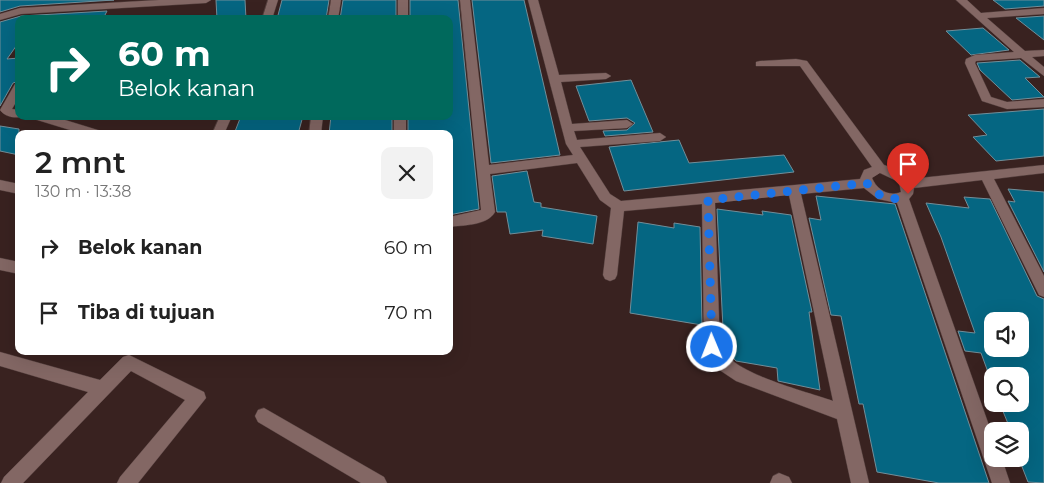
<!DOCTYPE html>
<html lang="id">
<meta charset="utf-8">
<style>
:root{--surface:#fff;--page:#f2f2f2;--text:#222;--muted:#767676}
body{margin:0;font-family:Montserrat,sans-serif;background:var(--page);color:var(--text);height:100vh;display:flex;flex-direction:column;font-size:19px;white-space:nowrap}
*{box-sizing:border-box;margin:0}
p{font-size:16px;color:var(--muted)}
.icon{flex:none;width:28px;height:28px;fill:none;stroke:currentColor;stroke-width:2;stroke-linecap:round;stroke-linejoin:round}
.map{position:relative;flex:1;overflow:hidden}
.sheet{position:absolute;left:15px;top:130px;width:438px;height:225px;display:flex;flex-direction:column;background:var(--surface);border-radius:10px;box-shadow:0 5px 20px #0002}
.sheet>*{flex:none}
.guide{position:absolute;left:15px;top:15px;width:438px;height:105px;border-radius:10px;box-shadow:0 5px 20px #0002;background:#00695c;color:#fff;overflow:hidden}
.tools{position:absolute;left:984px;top:312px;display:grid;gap:10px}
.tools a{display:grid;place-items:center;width:45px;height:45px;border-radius:10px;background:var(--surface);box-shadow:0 5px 20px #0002;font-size:25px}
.pin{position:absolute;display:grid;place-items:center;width:42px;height:42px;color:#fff;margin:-51px -21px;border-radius:50% 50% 50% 0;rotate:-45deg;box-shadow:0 0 5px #0007}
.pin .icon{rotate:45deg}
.me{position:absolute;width:55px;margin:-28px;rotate:359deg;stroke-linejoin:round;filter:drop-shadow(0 0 4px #0008)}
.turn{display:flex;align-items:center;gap:18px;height:105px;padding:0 20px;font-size:22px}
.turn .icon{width:65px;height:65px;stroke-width:2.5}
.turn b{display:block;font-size:35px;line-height:42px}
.round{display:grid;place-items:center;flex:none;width:52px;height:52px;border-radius:10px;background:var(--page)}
.head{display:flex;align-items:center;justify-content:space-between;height:85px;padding:0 20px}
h1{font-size:30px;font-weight:600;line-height:38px}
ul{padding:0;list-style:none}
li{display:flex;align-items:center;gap:15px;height:65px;padding:0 20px}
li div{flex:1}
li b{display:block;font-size:19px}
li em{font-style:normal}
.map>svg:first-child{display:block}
.building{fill:#056682;stroke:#728e99;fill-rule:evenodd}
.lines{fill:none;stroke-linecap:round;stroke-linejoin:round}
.minor-casing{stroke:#523e3c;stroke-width:1}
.minor{fill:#836764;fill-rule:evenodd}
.route{stroke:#1a73e8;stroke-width:9;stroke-dasharray:0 16.2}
</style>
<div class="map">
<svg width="1044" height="483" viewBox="0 0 1044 483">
<rect width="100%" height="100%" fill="#392220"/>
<path class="building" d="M0,0H114L20,6L0,12Z
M216,0H245L246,19H217Z
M282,0H329L326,19H277Z
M343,0H396V19H340Z
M410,0H458L479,209L449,215V134H408V116H449V19H410Z
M472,0H524L560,155L491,163Z
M993,0H1044V6L1005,9Z
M107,11L103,19H19V42L7,59L19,58V81L13,83L0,106V22L21,16Z
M1044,16V40L1016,18Z
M983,28L1009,50L971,55L946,31Z
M1020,60L1040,77L1025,78L1044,97L1012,100L980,70L977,63Z
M631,80L653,132L605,136L603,131L627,130L635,123L627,118L589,121L576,86Z
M1044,109V156L996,161L973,137L987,135L968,115Z
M241,116H303L298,134H234Z
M331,116H392V134H329Z
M0,126L19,129V155L0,151Z
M679,140L689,163L784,155L794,172L624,191L609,147Z
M527,171L534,202L541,203V207L597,216L593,244L542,236L543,230L510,234L506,212H497L492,176Z
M1008,189L1044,192V272L1008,201L1015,202Z
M816,196L895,204L989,483H939L877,472L863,404H859L841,316L831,315L809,218L821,220Z
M964,197L990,199L1037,296L1044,299V483L1028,482L1019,459L1020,431H1011L1000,404H1020V376H992V383L981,353L965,351L958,331L975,333L941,237L926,203L969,208ZM992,321H1020V349H992Z
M717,209L763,215L762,211L791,215L812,312H809L820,390L778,381L777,368L736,361L724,348Z
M638,222L674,228V223L700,227L702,325L630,313Z"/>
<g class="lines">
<g class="minor-casing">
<path id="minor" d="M159,0H211L206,3L21,14L0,20V14L20,8Z
M268,0H278L272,19H262Z
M331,0H341L338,19H328Z
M398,0H408V19H398Z
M460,0H470L489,165L573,155L566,144L528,0H538L559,75L606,73L611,76L606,79L561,82L572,124L627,120L633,124L627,128L574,131L577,140L660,133L666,137L660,141L580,147L610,194L621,201L860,179L864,170L872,167L800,66H756V62L760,61L796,59L807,61L884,165L899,170L910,179L1044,165V173L994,179L1044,276V297L1039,295L982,180L914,188L913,194L909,199L992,434V459H1002L1010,483H992L897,203L878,199L864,188L801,194L869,483H851L837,419L736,381L712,365L704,347L702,204L624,211L617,275L615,279L610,281L605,279L603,275L611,208L600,200L577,163L490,174L495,212C487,226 463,225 449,227V217L481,210ZM880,173L899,182L901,192C889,197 877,190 872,178ZM789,195L833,401C805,391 733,374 720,347L715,203Z
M956,0H967L981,13L1044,8V14L987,18L1025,51L1044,50V56L1032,57L1044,67V76L1021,58L976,61L975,63L991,97L1007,102L1044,99V107L1007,109L982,101L965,63L966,59L975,55L1014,52Z
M19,83V97L12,109L19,110V116H23C16,119 5,117 0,110L15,84Z
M32,116H52L101,131L103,134H83L34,119Z
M220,116H232L224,134H212Z
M311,116H323L321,134H309Z
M394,116H406V134H394Z
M0,180L19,184V194L0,190Z
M0,258L19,262V274L0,270Z
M0,352L100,380L123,357L129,355L204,392L206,398L138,483H117L120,477L185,400L131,371L23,483H1L4,477L88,392L0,366Z
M264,408L384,477L387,483H361L258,422L255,416L258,410Z
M779,473L789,477L792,483H770L773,476Z"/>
</g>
<use href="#minor" class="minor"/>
</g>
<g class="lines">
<path class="route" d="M712,347L708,200L867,183C875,196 894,204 908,194"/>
</g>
</svg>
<div class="tools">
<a><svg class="icon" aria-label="sound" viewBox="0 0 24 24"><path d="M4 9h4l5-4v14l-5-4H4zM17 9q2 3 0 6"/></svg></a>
<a><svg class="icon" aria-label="search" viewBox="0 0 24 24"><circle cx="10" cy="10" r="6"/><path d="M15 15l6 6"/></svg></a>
<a><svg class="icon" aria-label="layers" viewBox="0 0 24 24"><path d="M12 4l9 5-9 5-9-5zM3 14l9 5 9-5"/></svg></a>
</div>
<div class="pin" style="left:908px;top:194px;background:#d93025"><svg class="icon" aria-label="arrive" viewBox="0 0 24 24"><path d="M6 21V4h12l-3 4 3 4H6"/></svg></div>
<svg class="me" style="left:712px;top:347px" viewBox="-20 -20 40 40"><circle r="17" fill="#1a73e8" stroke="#fff" stroke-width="3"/><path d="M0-11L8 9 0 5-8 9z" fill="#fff"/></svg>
<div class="guide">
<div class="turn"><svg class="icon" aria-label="right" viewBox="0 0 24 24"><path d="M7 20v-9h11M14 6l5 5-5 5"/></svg><div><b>60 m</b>Belok kanan</div></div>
</div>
<section class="sheet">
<div class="head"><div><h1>2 mnt</h1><p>130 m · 13:38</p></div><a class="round"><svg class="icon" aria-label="close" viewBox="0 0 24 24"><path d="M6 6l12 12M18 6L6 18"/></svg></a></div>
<ul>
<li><svg class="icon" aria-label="right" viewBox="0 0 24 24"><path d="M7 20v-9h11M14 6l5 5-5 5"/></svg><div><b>Belok kanan</b></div><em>60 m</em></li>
<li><svg class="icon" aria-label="arrive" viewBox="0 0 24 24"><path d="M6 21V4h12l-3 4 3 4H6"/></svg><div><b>Tiba di tujuan</b></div><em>70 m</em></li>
</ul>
</section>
</div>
